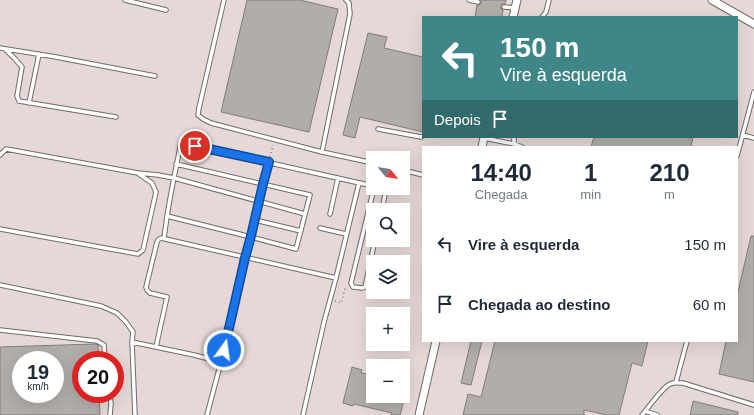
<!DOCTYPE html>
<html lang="pt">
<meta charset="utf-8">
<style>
:root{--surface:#fff;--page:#f6f6f7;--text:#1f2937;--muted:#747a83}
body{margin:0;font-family:Helvetica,sans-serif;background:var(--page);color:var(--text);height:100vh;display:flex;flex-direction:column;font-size:15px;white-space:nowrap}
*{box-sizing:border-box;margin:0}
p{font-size:13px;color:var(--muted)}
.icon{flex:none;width:22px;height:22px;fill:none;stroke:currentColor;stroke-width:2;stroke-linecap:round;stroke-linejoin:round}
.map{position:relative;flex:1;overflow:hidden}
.details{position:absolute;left:422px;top:146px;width:316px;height:196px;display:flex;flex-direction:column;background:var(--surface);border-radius:0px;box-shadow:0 4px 16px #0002}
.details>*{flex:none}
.hud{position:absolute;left:422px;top:16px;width:316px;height:122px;border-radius:0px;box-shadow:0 4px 16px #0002;background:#3e8687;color:#fff;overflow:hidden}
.needle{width:26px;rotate:120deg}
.fabs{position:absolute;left:366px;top:151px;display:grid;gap:8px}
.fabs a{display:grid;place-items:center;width:44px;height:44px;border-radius:0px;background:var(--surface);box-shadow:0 4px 16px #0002;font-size:20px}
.speed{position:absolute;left:12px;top:351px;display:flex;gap:8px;font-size:20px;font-weight:700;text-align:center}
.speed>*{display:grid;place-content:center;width:52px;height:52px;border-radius:50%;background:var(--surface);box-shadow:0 4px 16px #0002;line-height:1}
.speed small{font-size:10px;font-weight:400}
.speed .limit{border:6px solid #d22;background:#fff;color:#111}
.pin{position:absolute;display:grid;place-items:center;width:34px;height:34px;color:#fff;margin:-17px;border:2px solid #fff;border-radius:50%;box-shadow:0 1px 4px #0007}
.me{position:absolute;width:44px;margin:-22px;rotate:14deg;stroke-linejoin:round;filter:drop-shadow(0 0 3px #0008)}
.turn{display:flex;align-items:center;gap:14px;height:84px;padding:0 12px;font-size:18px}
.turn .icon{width:52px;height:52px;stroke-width:2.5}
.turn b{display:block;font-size:28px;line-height:34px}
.then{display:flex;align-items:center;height:38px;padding:0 12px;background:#0003;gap:8px;font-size:15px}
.eta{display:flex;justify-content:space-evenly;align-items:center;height:68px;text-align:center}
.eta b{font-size:24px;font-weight:700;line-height:28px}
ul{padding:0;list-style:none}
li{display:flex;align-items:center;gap:12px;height:60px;padding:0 12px}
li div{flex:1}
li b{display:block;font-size:15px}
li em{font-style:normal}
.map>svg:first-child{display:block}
.built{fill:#e6d8d6;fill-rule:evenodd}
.building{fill:#b0adaa;stroke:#817d7b;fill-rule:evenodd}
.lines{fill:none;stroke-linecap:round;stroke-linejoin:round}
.lane-casing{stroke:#6f6b6a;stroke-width:5.5}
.street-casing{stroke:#6f6b6a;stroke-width:9}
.path{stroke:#807d7c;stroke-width:1.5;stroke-dasharray:1 3;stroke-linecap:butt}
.lane{stroke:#fff;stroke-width:3.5}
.street{stroke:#fff;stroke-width:7}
.route-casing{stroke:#114b97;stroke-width:10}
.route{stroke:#1a73e8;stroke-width:7}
</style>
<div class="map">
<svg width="754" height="415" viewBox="0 0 754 415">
<rect width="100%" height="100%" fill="#ede8e7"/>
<path class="built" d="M0,0H754V415H0ZM423,17H737V137H423ZM423,147H737V341H423ZM373,158H403V188H373ZM373,210H403V240H373ZM373,262H403V292H373ZM373,314H403V344H373ZM21,360H55V394H21ZM81,360H115V394H81ZM373,366H403V396H373Z"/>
<path class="building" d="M247,0H300L338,9L309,132L221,112Z
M481,0H506L505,4H502L501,6V9L503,10L502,17H475L477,5H479L481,3Z
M368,33L387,37L384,48L423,57V132L360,117L355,138L343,135Z
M594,137H693L691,147H591Z
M751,236H754V382L719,374L726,341H737V296Z
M471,341H482L471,385L461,383Z
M495,341H648L642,366L632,363L619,415H607L584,410V415H463L468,394L481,397Z
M95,344L98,345L99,360H81V394H99L100,415H0V347ZM21,360H55V394H21Z
M352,367L362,370L361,373L373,375V396H405L400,415H391L392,413L354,404L353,406L343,403Z
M693,401L738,412V415H690Z"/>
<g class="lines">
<g class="lane-casing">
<path id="lane" d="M125,0L166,10
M224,0L199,108L198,115L203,119L211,123L322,152L373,163
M469,0L478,2
M504,7L515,8
M542,17L546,12L549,0
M0,48L56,57L155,76
M5,49L15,59L22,67L17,96L19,101L116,117
M29,103L39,54
M378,129L421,137L423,136
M743,135L754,138
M514,137V144L522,147
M484,138L514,144
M322,152L350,14L349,3L346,0
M0,155L6,149L138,173L158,175L174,178L305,214
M737,156L754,92
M176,164L310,195L296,249L251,237L167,216C171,192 176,167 181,143L373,186
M403,170L423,175
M374,188L351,283L353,287L362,288L365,287L375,240
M383,188L392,190
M382,210L386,189
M330,214L338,178
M255,220L301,231
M320,228L346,234
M0,229L138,254L143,250L156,192L152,183L139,174
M164,238L167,216
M336,278L359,183
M0,285L101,306L117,313L126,322L133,332L132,342L194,355L221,362
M0,330L97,341L104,345L105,360
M132,342L135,415
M156,347L167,297L150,293L147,290L146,287L157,242L158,240L161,238L336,278L324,322L303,415
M676,382L687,341
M110,394L111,404L110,415
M645,411L657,415
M207,415L221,362L245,258L251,237L263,184L269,162
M642,415C649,407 662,388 670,384C674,382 679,383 683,383L754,405"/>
</g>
<g class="street-casing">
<path id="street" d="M712,0L754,24
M513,17L517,0
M482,147L484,137
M419,415L436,341"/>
</g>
<path class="path" d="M270,157L273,145
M335,301L341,303L345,289L347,290"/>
<use href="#lane" class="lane"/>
<use href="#street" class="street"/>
</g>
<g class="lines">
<g class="route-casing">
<path id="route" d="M195,146L269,162L263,184L251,236L245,258L224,350"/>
</g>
<use href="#route" class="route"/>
</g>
</svg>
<div class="fabs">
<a><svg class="needle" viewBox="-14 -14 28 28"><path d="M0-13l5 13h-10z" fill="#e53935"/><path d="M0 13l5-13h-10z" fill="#747a83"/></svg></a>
<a><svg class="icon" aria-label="search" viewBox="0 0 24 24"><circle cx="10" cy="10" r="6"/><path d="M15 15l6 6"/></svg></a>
<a><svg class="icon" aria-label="layers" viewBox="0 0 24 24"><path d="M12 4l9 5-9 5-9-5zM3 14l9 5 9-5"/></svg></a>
<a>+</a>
<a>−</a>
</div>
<div class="speed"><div>19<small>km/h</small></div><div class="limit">20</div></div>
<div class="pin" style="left:195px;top:146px;background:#d93025"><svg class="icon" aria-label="arrive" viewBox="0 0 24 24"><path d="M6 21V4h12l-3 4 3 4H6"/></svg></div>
<svg class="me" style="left:224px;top:350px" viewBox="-20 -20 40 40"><circle r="17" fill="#1a73e8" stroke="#fff" stroke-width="3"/><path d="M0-11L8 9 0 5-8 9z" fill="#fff"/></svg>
<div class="hud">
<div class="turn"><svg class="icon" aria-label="left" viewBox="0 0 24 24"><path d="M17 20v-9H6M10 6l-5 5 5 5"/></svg><div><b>150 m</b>Vire à esquerda</div></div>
<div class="then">Depois<svg class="icon" aria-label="arrive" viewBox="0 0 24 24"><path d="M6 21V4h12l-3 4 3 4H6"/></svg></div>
</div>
<section class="details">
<div class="eta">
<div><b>14:40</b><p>Chegada</p></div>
<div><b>1</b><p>min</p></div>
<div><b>210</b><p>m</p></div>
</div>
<ul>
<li><svg class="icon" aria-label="left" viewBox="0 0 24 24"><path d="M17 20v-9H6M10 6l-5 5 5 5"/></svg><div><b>Vire à esquerda</b></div><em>150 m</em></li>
<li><svg class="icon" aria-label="arrive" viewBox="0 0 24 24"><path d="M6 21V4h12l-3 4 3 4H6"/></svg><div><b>Chegada ao destino</b></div><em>60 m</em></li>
</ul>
</section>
</div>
